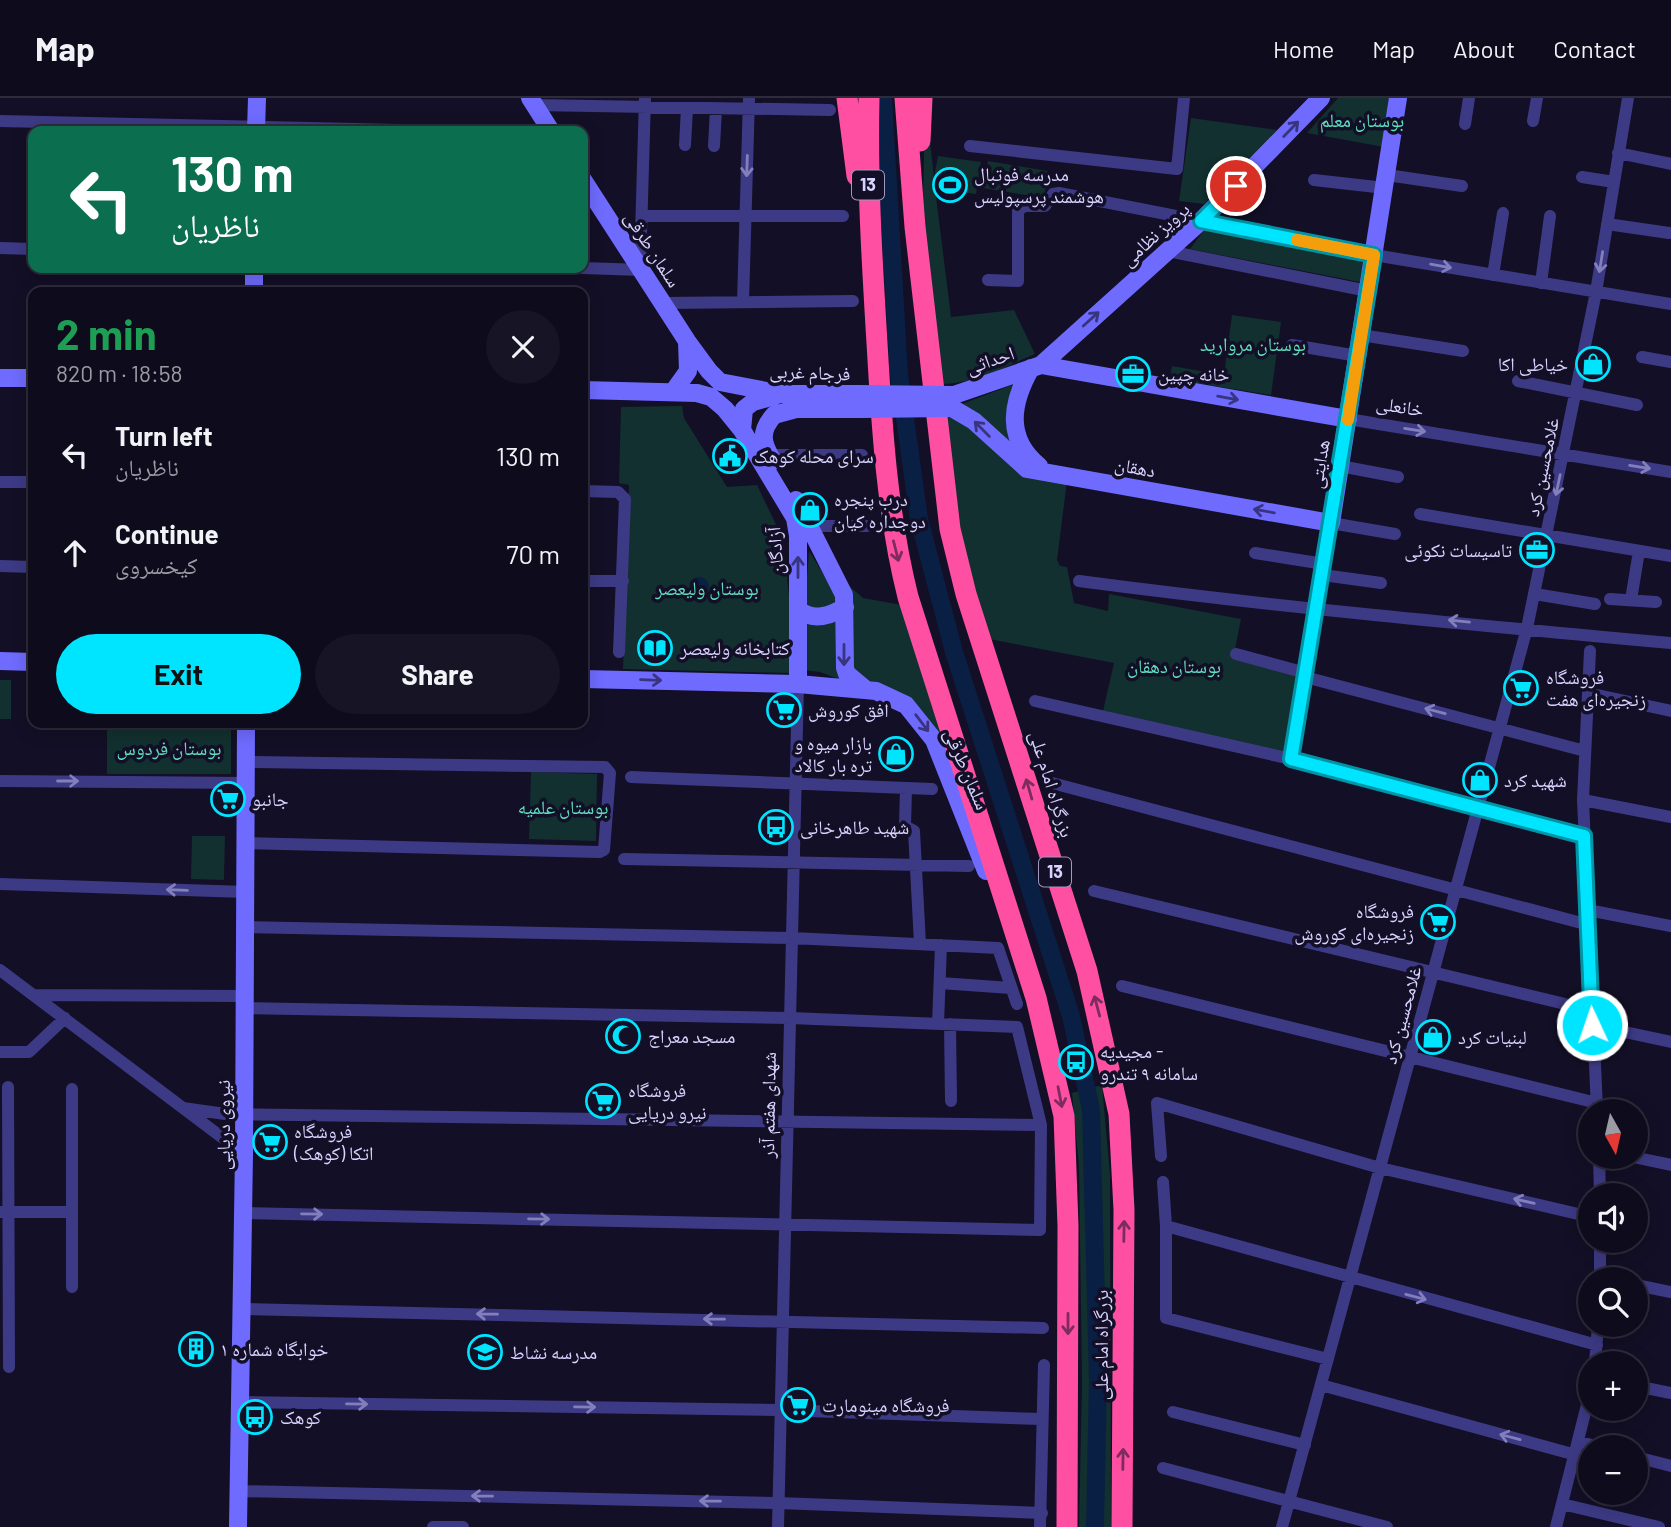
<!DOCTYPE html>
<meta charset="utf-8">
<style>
:root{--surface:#0e0b1c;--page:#171425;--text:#f1f3f6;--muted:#9b9ba3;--line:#2e2b3b;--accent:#00e5ff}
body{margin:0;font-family:Barlow,"Noto Naskh Arabic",sans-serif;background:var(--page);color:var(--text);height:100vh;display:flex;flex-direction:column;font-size:26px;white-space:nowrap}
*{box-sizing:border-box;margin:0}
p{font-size:23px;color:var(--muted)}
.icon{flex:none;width:38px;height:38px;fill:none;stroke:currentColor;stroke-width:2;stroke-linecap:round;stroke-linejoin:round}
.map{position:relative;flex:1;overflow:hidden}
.details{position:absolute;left:28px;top:189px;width:560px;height:441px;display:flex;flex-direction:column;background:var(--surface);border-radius:14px;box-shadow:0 4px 18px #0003,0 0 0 2px var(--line)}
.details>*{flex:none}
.top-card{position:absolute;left:28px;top:28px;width:560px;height:147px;border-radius:14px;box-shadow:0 4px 18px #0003,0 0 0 2px var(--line);background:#0b6e4f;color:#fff;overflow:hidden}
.needle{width:46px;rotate:172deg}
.fabs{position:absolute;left:1578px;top:1001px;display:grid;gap:14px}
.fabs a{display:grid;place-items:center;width:70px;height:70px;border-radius:50%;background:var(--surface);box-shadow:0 4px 18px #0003,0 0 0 2px var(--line);font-size:35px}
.pin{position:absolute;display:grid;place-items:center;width:60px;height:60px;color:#fff;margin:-30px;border:4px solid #fff;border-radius:50%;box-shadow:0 2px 7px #0007}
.me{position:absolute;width:77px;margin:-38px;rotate:357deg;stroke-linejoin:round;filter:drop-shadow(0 0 5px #0008)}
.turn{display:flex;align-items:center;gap:24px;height:147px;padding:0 28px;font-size:32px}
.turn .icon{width:91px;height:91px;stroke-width:2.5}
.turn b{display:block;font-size:49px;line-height:60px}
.round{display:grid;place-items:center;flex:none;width:74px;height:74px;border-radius:37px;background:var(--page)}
.summary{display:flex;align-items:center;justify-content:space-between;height:119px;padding:0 28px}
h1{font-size:42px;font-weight:700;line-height:52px;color:#1e9e55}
.action{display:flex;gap:14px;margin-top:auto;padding:14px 28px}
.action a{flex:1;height:80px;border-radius:42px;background:var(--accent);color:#111;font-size:28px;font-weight:700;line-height:80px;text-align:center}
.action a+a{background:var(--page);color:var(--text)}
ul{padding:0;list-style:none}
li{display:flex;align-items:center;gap:21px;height:98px;padding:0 28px}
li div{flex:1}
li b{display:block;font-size:26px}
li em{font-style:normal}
header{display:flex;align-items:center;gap:42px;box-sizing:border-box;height:98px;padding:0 35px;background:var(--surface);border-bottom:2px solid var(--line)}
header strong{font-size:33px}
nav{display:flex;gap:38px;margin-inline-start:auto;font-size:24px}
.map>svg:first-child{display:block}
.green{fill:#12302f}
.water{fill:#0a1f44}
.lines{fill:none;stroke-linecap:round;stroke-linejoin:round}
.river{stroke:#0a1f44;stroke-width:18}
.street{stroke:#3d3a85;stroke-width:12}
.secondary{stroke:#6f6bff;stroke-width:18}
.highway{stroke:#ff4fa3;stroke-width:21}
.secondary-bridge{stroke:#6f6bff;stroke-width:18}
.oneway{stroke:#38347d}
.oneway2{stroke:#837fbc}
.oneway3{stroke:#7d2c5e}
.route-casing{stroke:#0095a6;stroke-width:18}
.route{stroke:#00e5ff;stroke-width:12}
.slow{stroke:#f59e0b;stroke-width:12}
.labels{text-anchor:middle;stroke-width:7;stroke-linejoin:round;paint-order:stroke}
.shield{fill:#130f26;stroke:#9e99be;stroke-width:2}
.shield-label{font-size:18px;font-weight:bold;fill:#d9d4ff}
.park-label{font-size:19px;fill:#5fe0c0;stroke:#130f26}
.poi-label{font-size:19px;fill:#d9d4ff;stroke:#130f26;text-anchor:start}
.street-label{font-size:19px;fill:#d9d4ff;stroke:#130f26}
</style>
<header>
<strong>Map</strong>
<nav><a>Home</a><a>Map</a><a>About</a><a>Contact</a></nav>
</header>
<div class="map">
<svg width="1671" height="1429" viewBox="0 0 1671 1429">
<rect width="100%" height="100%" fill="#130f26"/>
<path class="green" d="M925,0L934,79L938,58L981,64L976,96L935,91L951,219L1014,212L1035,256C1004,269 973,287 939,286L923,109Z
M1338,0H1392L1384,49L1307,35Z
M1191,20L1277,32L1204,106L1179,103Z
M988,63L1048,73L1044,100L983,90Z
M1205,131L1364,159L1360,184L1190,151Z
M1232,217L1281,224L1271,297L1170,281L1172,268L1224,277Z
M1017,285V357L997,332L962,306Z
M682,308L684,320L727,389L757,387L783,441L791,517L790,575L623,571L629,387L619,385L621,309Z
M943,317H955L1067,383L1057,462L1060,468L1067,469L1074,505L1108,513L1109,496L1241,521L1233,561L1296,576L1283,656L1103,613L1114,565L989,541L967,476Z
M809,453L840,503L823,511L805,507Z
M841,481L863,500L902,507L955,663L939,641L853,578Z
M840,521L852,586L820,574L803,572L806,525Z
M0,582H11V621H0Z
M107,625H200V631H231V676H107Z
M531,674L597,676L596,743L529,741Z
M192,738H225L224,782L191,781Z
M1102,987L1110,1077L1111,1423V1429H1079L1082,1285L1079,1068L1072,995Z"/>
<path class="water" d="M689 489a10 10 0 1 1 20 0a10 10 0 1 1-20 0Z"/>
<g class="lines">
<path class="river" d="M883,0L899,277L919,421L954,554L1071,918L1091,1012L1098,1282L1095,1429"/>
<path class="street" d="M535,7L830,12
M0,23L443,33
M1533,23L1537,0
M1465,26L1469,0
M685,47L687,10
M714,48L716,11
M970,48L1177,71L1184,0
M1618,55L1671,66
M1387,77L1462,88
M1582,79L1614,84
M1314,82L1385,90
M642,118H843
M1607,126L1669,135
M0,150L33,151
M1168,153L1368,193
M583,170L642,172
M640,170L645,0
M1493,177L1503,115
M988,182L1018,183V113L1024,108H1045L1053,96L1059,95L1374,157L1671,206
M1541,185L1550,118
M743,204L749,0
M663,205L853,203
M1361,237L1463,253
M1292,247L1358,258
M1642,259L1671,264
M1518,283L1637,307
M1348,321L1671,374
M769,357H862
M1340,368L1398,379
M0,384H33
M583,393L618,394L625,401L619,554
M1420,416L1671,458
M811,428H867
M1255,455L1324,466
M0,468L33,469
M1323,477L1381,485
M583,483H623
M1079,483C1276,509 1473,527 1671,545
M1535,496L1595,506
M1610,501L1656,504
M1631,502L1639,453
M1590,553L1583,702L1597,1011
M1236,556L1306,575
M1305,579L1585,653
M1588,595L1671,613
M1035,603L1291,661L1584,738
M1291,661L1331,425L1395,436
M631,679L932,691
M0,683L246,685
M1052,685L1589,827
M906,690L905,728L914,733L920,846
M1583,702L1671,719
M246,745L600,754L604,752L610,675L605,669L246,664
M624,761L969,768
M0,786L246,794
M1094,793L1590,912
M1588,812L1671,828
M245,829L792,840L998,850L1017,906
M0,872L244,1056
M940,885L1011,890
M1122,888L1597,1005
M34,897L245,898
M938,926L941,847
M950,926L951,1003
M1592,927L1671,944
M0,954H29L65,920
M8,989L9,1269
M183,1010L225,1016L1041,1027
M1161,1058L1157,1005L1380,1070L1591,1119
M1599,1059L1600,1097
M1633,1059L1671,1067
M1163,1084L1166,1128L1597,1247
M0,1114H70
M243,1115L1040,1132L1041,1027L1017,929L790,920L245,910
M1166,1128V1220L1328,1261
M1600,1181V1143
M1636,1187L1671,1194
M72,1189V991
M242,1211L1043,1230
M1595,1265L1598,1227
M1321,1287L1576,1357
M1636,1288L1671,1295
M240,1304L780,1312L1041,1321
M1173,1314L1305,1347
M1580,1344L1599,1349
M1636,1359L1671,1368
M1163,1370L1387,1429
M238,1393L778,1405L1042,1415
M1562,1406L1659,1429
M433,1429H463
M778,1429L798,586
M1040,1429L1044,1267
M1282,1429L1527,530L1596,194L1628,0
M1556,1429L1591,1291"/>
<path class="secondary" d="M530,0L551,33
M256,33L257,0
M583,82L687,243L709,273L720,284L782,296H858
M254,194V170
M1041,267L1348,321
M1031,270C1011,305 1005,340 1039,368
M0,280H33
M583,292L697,295L711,299L725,311L742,332L795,420L798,438V586
M673,294L688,273L687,243
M954,297L1041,267L1201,123L1321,0
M952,310L974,323L1027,371L1331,425L1398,0
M742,332L744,311L753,304L775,298
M773,363C762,345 759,334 774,317L796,311H860
M796,402L844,497L845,570L847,576L865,591
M798,511C813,524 830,518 845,509
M0,563L33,564
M583,581L798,586L876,593L906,607L934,642L986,773
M238,1429L244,1056L246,625"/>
<path class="highway" d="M847,0L857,78
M869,0C867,82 872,163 877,245C882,332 887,415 908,499L1036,900L1064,1018L1068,1128L1067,1429
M905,0L915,129L950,431L966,496L1087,873L1119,1016L1124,1112L1122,1429
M920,43L922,0"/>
<path class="secondary-bridge" d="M858,296L954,297
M860,311L952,310"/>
</g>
<defs><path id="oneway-shaft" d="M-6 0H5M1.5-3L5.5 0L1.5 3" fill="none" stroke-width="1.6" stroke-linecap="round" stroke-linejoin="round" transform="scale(1.75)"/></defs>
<g class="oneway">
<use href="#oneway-shaft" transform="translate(1291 31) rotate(-46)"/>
<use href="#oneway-shaft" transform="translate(1091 221) rotate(-42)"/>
<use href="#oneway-shaft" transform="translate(1228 300) rotate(10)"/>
<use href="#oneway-shaft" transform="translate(982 331) rotate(-135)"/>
<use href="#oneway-shaft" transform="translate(1264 413) rotate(-170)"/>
<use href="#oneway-shaft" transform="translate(798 469) rotate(-90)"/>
<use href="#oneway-shaft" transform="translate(844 557) rotate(90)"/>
<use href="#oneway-shaft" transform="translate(651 582) rotate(2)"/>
<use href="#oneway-shaft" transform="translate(922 625) rotate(53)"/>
</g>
<g class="oneway2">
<use href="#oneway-shaft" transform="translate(747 68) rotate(92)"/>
<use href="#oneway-shaft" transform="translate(1601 164) rotate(99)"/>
<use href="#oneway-shaft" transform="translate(1441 168) rotate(10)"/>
<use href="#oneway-shaft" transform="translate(1415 332) rotate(9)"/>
<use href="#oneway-shaft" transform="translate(1640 369) rotate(9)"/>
<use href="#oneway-shaft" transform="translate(1558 387) rotate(102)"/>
<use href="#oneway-shaft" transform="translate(1459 523) rotate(-174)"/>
<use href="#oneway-shaft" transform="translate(1435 613) rotate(-165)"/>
<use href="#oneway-shaft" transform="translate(68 683)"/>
<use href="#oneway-shaft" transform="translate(177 792) rotate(-178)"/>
<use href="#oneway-shaft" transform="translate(1524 1103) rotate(-167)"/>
<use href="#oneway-shaft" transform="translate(312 1116) rotate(1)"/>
<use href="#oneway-shaft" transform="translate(539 1121) rotate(1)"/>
<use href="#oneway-shaft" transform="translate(1416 1199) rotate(15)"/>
<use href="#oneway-shaft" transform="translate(487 1216) rotate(-179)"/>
<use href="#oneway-shaft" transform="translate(714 1221) rotate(-179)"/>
<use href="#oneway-shaft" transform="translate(357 1306) rotate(1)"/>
<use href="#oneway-shaft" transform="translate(585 1309) rotate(1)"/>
<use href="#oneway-shaft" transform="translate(1510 1339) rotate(-165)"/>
<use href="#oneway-shaft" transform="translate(482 1398) rotate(-179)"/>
<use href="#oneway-shaft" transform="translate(710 1403) rotate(-179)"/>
</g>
<g class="oneway3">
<use href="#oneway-shaft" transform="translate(896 453) rotate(76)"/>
<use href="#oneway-shaft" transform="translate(1029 691) rotate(-106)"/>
<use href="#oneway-shaft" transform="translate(1097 908) rotate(-105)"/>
<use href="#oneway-shaft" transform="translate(1060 999) rotate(79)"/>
<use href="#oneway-shaft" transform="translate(1124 1133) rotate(-89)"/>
<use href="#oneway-shaft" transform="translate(1068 1226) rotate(90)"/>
<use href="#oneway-shaft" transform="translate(1123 1361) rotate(-89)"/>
</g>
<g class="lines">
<g class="route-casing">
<path id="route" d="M1236,88L1201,123L1374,157L1291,661L1584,738L1592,927"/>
</g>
<use href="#route" class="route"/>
<path class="slow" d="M1297,142L1374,157L1348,322"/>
</g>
<defs>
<g id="stadium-ring" transform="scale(1.75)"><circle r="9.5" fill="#130f26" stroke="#00e5ff" stroke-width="1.5"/><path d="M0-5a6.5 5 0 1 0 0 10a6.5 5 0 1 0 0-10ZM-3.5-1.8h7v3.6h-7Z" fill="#00e5ff"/></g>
<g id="shop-ring" transform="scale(1.75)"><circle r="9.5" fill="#130f26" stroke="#00e5ff" stroke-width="1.5"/><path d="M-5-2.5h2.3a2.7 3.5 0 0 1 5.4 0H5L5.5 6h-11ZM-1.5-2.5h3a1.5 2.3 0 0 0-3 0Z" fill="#00e5ff"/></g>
<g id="office-ring" transform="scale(1.75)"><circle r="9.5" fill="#130f26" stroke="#00e5ff" stroke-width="1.5"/><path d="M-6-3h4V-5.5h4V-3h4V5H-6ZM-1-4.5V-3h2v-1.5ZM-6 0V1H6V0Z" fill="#00e5ff"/></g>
<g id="civic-ring" transform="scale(1.75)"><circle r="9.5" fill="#130f26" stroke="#00e5ff" stroke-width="1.5"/><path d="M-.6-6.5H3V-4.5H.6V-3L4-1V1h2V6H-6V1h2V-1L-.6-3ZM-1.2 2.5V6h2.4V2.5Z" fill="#00e5ff"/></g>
<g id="library-ring" transform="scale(1.75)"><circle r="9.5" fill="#130f26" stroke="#00e5ff" stroke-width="1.5"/><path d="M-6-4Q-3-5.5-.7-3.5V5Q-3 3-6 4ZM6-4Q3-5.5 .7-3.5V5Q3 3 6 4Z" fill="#00e5ff"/></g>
<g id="supermarket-ring" transform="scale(1.75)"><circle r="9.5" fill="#130f26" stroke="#00e5ff" stroke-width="1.5"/><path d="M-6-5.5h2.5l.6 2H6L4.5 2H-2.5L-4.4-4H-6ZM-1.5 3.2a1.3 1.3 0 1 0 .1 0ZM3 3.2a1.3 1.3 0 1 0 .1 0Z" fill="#00e5ff"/></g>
<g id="bus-ring" transform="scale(1.75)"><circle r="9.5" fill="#130f26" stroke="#00e5ff" stroke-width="1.5"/><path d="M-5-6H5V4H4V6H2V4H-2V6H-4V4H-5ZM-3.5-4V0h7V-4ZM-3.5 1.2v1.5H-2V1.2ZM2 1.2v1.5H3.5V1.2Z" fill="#00e5ff"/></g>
<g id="mosque-ring" transform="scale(1.75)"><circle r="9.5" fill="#130f26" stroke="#00e5ff" stroke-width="1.5"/><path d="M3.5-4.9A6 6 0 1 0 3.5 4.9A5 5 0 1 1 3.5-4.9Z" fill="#00e5ff"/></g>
<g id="building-ring" transform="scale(1.75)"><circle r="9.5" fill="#130f26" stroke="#00e5ff" stroke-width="1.5"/><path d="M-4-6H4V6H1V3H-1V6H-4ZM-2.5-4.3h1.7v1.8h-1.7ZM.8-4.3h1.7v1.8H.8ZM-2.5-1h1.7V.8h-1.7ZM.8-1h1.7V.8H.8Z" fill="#00e5ff"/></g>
<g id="school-ring" transform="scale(1.75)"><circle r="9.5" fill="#130f26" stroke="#00e5ff" stroke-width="1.5"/><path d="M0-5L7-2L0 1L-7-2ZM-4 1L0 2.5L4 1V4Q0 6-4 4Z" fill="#00e5ff"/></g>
</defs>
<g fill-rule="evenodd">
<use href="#stadium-ring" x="950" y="87"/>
<use href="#shop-ring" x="1593" y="266"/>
<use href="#office-ring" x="1133" y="276"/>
<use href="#civic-ring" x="730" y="358"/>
<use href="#shop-ring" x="810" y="412"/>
<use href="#office-ring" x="1537" y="452"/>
<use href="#library-ring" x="655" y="550"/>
<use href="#supermarket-ring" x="1521" y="590"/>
<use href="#supermarket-ring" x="784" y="612"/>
<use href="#shop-ring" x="896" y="656"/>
<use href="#shop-ring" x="1480" y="682"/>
<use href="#supermarket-ring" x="228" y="701"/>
<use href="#bus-ring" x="776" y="729"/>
<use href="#supermarket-ring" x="1438" y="824"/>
<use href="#mosque-ring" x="623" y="938"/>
<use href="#shop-ring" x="1433" y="939"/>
<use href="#bus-ring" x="1076" y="964"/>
<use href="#supermarket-ring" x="603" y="1003"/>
<use href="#supermarket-ring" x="270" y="1044"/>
<use href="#building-ring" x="196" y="1251"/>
<use href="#school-ring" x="485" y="1254"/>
<use href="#supermarket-ring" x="798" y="1307"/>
<use href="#bus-ring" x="255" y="1319"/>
</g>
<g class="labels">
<g class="shield">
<rect x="852" y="72.5" width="32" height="29" rx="5"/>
<rect x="1039" y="759.5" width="32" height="29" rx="5"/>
</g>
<g class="shield-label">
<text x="868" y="93">13</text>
<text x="1055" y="780">13</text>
</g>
<g class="park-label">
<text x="1362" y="29">بوستان معلم</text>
<text x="1253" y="253">بوستان مروارید</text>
<text x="707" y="497">بوستان ولیعصر</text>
<text x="1174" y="575">بوستان دهقان</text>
<text x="169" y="657">بوستان فردوس</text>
<text x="563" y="716">بوستان علمیه</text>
</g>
<g class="poi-label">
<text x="974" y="83">مدرسه فوتبال<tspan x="974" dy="22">هوشمند پرسپولیس</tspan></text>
<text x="1568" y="273" text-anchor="end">خیاطی اکا</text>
<text x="1158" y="283">خانه چپین</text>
<text x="754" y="365">سرای محله کوهک</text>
<text x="834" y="408">درب پنجره<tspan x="834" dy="22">دوجداره کیان</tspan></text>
<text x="1512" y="459" text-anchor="end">تاسیسات نکوئی</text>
<text x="680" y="557">کتابخانه ولیعصر</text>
<text x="1546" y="586">فروشگاه<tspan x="1546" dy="22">زنجیره‌ای هفت</tspan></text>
<text x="808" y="619">افق کوروش</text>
<text x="872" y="652" text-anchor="end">بازار میوه و<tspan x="872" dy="22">تره بار کالاد</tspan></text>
<text x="1504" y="689">شهید کرد</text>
<text x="252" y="708">جانبو</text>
<text x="800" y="736">شهید طاهرخانی</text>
<text x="1414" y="820" text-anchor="end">فروشگاه<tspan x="1414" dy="22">زنجیره‌ای کوروش</tspan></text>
<text x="648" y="945">مسجد معراج</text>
<text x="1458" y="946">لبنیات کرد</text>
<text x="1100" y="960">مجیدیه -<tspan x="1100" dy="22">سامانه ۹ تندرو</tspan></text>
<text x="628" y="999">فروشگاه<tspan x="628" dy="22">نیرو دریایی</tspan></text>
<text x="294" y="1040">فروشگاه<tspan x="294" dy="22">اتکا (کوهک)</tspan></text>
<text x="220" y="1258">خوابگاه شماره ۱</text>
<text x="510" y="1261">مدرسه نشاط</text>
<text x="822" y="1314">فروشگاه مینومارت</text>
<text x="280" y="1326">کوهک</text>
</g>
<g class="street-label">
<text transform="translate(1155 136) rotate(-42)" y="7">پرویز نظامی</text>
<text transform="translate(653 151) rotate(57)" y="7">سلمان طرقی</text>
<text transform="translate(990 262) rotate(-19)" y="7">احداثی</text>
<text transform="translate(810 274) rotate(2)" y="7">فرجام غربی</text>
<text transform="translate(1400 308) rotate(9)" y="7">خانعلی</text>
<text transform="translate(1319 366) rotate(-81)" y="7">هدایتی</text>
<text transform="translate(1135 369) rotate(10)" y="7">دهقان</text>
<text transform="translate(1542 369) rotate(-78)" y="7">غلامحسین کرد</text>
<text transform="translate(775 453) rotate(-94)" y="7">آزادگان</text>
<text transform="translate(967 671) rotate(67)" y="7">سلمان طرقی</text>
<text transform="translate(1052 686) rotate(73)" y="7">بزرگراه امام علی</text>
<text transform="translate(1402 917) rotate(-75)" y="7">غلامحسین کرد</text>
<text transform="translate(768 1007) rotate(-89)" y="7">شهدای هفتم آذر</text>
<text transform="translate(223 1027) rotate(-90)" y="7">نیروی دریایی</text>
<text transform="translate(1101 1247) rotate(-90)" y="7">بزرگراه امام علی</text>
</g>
</g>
</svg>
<div class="fabs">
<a><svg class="needle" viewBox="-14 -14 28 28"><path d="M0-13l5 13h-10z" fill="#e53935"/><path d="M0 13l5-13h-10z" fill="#9b9ba3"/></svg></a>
<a><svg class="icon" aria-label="sound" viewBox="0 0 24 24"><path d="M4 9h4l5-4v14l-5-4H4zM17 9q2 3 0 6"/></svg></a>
<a><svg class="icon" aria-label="search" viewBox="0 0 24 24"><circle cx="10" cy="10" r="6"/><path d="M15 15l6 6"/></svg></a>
<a>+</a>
<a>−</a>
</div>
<div class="pin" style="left:1236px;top:88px;background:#d93025"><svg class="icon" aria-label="arrive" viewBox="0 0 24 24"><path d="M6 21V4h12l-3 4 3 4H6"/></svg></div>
<svg class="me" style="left:1592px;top:927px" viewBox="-20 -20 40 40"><circle r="17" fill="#00e5ff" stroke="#fff" stroke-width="3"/><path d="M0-11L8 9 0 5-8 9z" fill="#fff"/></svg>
<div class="top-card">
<div class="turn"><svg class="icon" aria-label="left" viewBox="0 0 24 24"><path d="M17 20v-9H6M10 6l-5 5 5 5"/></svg><div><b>130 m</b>ناظریان</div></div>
</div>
<section class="details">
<div class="summary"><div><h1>2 min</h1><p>820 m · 18:58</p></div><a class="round"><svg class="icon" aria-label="close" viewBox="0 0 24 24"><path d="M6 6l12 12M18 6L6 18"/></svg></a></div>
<ul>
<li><svg class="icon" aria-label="left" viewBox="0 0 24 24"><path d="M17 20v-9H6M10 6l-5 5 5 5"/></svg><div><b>Turn left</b><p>ناظریان</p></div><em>130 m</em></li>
<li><svg class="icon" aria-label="ahead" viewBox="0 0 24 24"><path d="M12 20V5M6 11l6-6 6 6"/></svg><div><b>Continue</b><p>کیخسروی</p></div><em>70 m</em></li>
</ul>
<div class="action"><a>Exit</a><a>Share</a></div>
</section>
</div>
